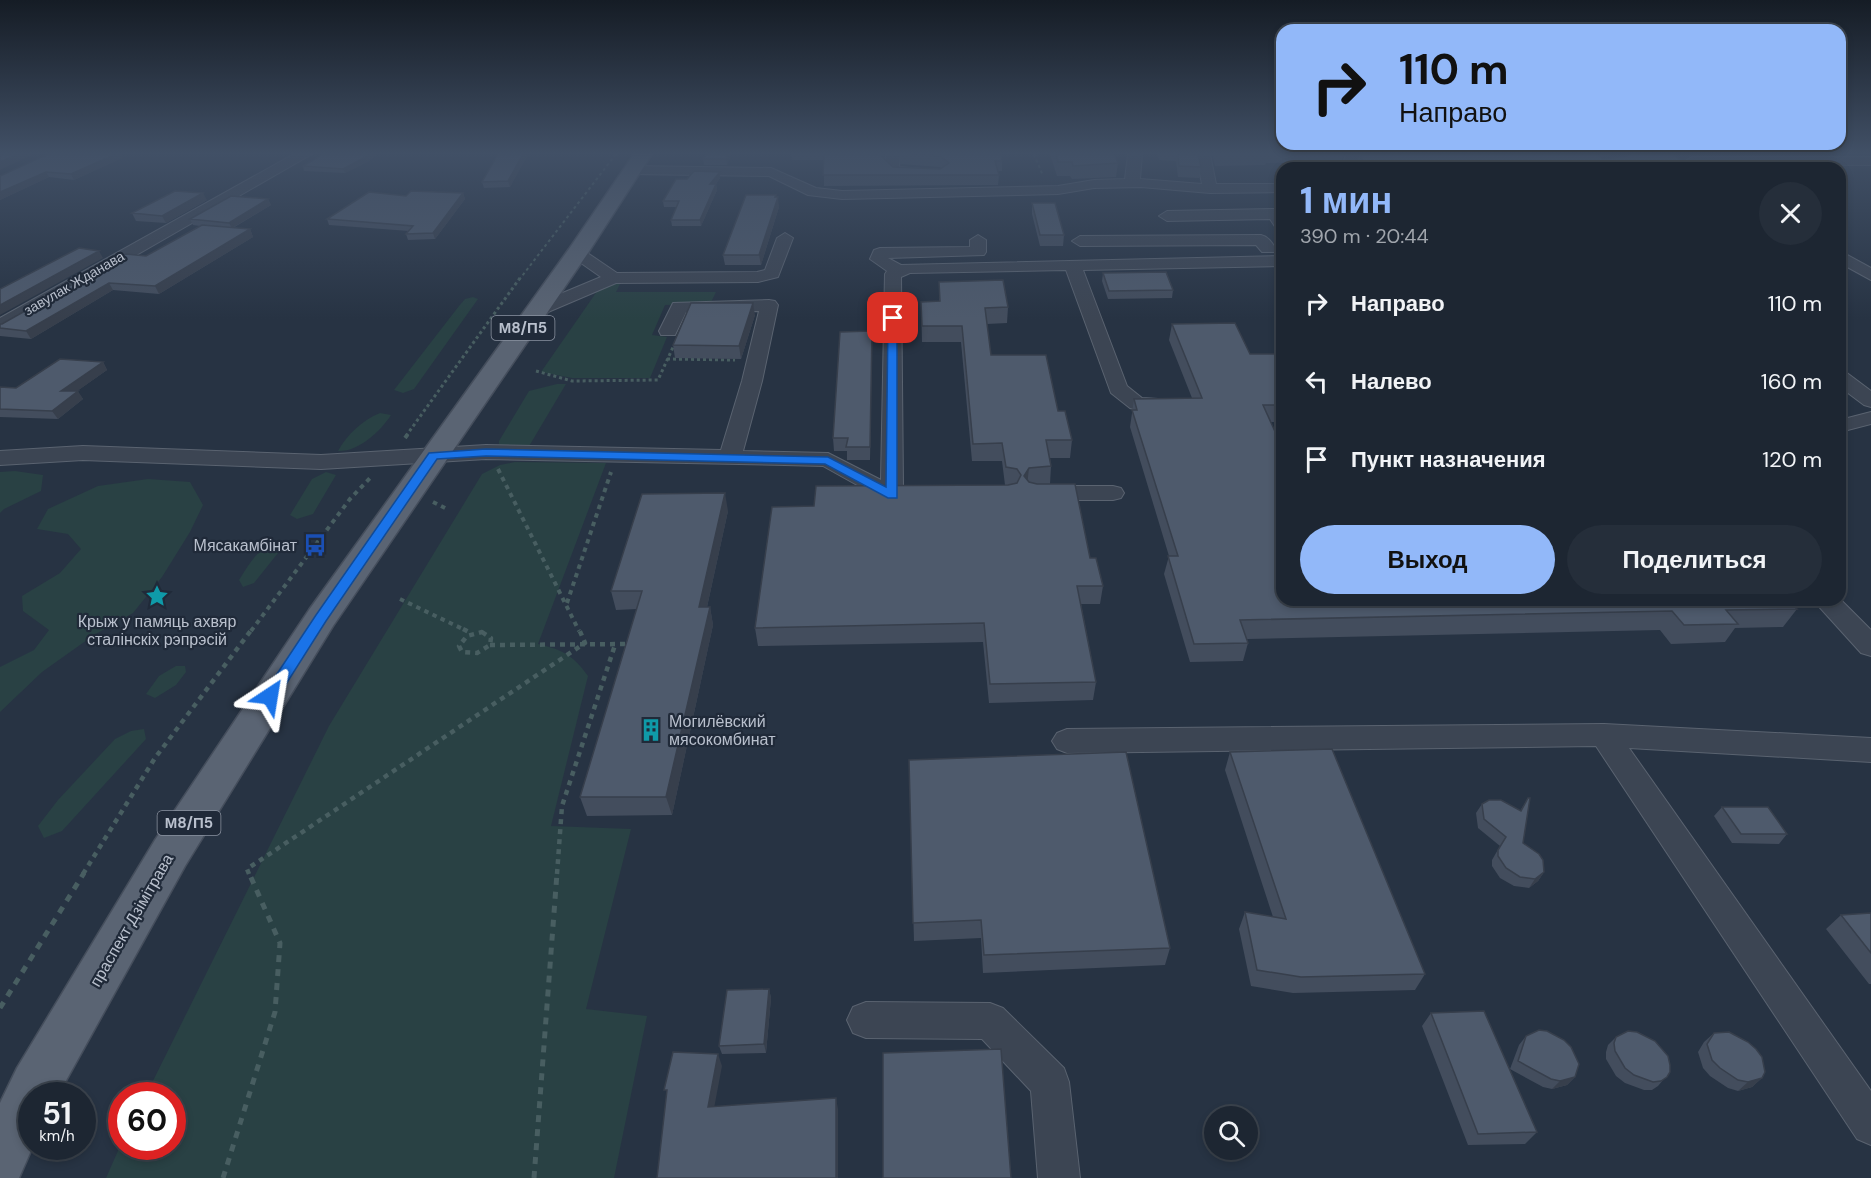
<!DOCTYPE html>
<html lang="ru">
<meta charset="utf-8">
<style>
:root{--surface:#1d2632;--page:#252e3a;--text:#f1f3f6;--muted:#a0a5ac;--line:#3b434d;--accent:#92b8f9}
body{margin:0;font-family:"DM Sans",sans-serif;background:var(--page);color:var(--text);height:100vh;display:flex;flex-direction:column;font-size:22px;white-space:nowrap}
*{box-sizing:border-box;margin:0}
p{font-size:20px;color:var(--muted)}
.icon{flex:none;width:33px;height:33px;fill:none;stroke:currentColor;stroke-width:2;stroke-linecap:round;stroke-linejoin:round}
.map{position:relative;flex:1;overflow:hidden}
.drawer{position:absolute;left:1276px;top:162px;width:570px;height:444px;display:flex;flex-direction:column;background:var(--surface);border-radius:18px;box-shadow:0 3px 9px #0003,0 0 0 2px var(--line)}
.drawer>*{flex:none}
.hud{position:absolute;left:1276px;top:24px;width:570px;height:126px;border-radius:18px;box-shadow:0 3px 9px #0003,0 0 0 2px var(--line);background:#92b8f9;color:#111;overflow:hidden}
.tools{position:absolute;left:1204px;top:1106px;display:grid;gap:12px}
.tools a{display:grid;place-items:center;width:54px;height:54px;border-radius:50%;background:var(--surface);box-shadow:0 3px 9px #0003,0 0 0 2px var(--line);font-size:30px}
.speed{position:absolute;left:18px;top:1082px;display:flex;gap:12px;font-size:30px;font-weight:700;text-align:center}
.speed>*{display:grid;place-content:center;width:78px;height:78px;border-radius:50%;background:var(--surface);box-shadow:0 3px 9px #0003,0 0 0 2px var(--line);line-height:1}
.speed small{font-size:15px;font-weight:400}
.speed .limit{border:9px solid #d22;background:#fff;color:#111}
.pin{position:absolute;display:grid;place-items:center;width:51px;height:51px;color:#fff;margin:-26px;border-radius:12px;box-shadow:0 3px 9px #0006}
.me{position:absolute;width:66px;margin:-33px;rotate:33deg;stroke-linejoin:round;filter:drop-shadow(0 0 4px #0008)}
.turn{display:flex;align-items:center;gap:21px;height:126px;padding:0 24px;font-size:27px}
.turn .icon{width:78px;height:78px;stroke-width:2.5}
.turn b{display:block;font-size:42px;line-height:51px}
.round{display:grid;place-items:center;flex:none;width:63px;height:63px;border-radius:32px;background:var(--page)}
.overview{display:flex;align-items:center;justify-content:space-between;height:102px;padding:0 24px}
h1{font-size:36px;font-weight:800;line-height:45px;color:var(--accent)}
.primary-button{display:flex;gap:12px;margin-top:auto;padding:12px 24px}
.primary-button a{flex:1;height:69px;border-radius:36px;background:var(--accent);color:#111;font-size:24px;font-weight:800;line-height:69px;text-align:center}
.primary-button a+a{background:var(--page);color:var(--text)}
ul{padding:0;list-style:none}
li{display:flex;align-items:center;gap:18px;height:78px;padding:0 24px}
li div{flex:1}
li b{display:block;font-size:22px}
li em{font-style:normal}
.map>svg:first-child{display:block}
.green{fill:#294144}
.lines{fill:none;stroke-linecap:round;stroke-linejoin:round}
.minor-casing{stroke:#5a6370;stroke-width:2}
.major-casing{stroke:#454e5c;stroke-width:3}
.path-far4{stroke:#485e61;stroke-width:2;stroke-dasharray:3 3;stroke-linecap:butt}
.path-far3{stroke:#485e61;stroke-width:3;stroke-dasharray:3 3;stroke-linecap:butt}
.path-far2{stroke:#485e61;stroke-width:4;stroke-dasharray:4.5 4.5;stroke-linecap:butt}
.path-far1{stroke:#485e61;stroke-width:4.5;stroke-dasharray:5 5;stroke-linecap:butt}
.path{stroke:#485e61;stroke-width:5;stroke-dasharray:7 7;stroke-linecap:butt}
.minor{fill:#3c4553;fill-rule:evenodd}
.major{fill:#5a6473;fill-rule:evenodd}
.wall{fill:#434d5d}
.shaded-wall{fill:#373f4c}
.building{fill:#4e5a6c;stroke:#373f4c;stroke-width:1.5}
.route{fill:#1a73e8;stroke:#114b97;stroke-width:1.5}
.labels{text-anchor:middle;stroke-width:4.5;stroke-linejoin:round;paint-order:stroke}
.far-street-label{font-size:14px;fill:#b9c0cd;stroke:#202a39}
.shield{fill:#202a39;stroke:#8b93a1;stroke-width:1.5}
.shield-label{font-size:15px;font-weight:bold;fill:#b9c0cd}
.poi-label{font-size:16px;fill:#b9c0cd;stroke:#202a39;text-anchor:end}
.street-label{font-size:16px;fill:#b9c0cd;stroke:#202a39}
</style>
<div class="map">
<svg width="1871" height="1178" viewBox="0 0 1871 1178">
<rect width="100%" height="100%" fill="#273343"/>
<path class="green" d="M613,283L620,284L616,292H716L710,304L665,305L652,335L667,337L650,378H572L541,372L600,287Z
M473,297L478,299L414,389L403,393L394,390L459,306L465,299Z
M557,384H566L528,448H504L499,444V441L529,391Z
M380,413L391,415C380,432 358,452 338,451C347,435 362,420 380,413Z
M515,462L606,463L538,644C563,650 573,655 588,676L551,826L631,829L586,1009L647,1016L614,1178H106L121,1144L122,1146H172V1095H146L329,726L482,474L500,465Z
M15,471L43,475L41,491L4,509L0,513V472Z
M326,472L336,475L313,514L297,519L290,515L312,479Z
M148,479L190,482L203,505L190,532L162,577L133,613L94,635L42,672L0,712V667L34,650L49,630L23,611L22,596L60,573L81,549L68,534L37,529L48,509L98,486Z
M278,542L282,548L254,583L243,587L239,580C250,563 258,547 278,542Z
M176,666H185L186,672L176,685L155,698L146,694L159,676Z
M144,729L146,739L62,831L44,838L38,826L58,800L115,739L131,731Z"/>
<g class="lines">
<g class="minor-casing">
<path id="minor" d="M294,154H312L6,330L0,331V318Z
M886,154H900L899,167L922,169L929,173C923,179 890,179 886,170C884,167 886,158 886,154Z
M1128,154H1142L1140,179L1202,184L1196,154H1210L1216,184H1282V192L1210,193L1141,187L1094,188L1058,194L842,199L808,195L769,176L632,174L625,170L632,166L771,168L816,188L842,191L1058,186L1094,180L1125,179Z
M1346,154H1360L1356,168H1342Z
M1692,157H1871V165L1687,164L1685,161Z
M1274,209C1285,212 1282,220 1282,230L1276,228L1270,219L1167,221L1159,216L1167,211Z
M785,233L793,238L778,277L758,282L616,283L541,315H529L526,311L529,307L601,277L571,256L569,253L571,250H583L617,273L757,272L765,270L777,238Z
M978,235L986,240V252L984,255L888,258L901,265L1282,256V266L1083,270L1127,386L1142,398L1174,400L1177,404L1174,408L1137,410L1130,408L1111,393L1066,270L910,273L901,277L903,488L916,490L919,495L916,500L908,502L884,500L823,466L785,465L486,459L321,469L83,460L0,465V451L83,446L321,455L486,445L721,450L742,381L759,311L686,312L675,335H661L659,331L673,303L769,300L775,301L778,305L762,381L743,451L828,453L881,480L885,274L887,271L870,259L874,250L880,248L970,247V240Z
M1261,235C1269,237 1272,243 1276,249L1274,252H1262L1256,245L1080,246L1072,241L1080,236Z
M1840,251L1871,268V280L1840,263Z
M1840,371L1847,373L1871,391V407L1864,405L1840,387Z
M1871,412V424L1840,432V420Z
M1042,486H1113L1121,488L1124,493L1121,498L1113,500H1042L1034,498L1031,493L1034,488Z
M1840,599L1871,630V656L1861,653L1813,600Z
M1604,724L1871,738V762L1629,748L1871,1091V1145L1857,1139L1596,746L1067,753L1057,749L1052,741L1057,733L1067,729Z
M866,1002L990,1003L1003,1008L1064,1068L1069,1082L1080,1178H1038L1031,1091L982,1039L866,1038L853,1033L847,1020L853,1007Z"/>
</g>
<g class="major-casing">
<path id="major" d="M634,154H652L588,253L333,626L185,866L58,1095H32V1146H33L19,1178H0V1103L17,1068L155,840L309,610L569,249Z"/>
</g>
<path class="path-far4" d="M1034,154L1043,176
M519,280L616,154"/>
<path class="path-far3" d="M667,359L735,360
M536,371L572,381L658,380L674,345
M406,436L520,278"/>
<path class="path-far2" d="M405,438L408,434
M498,469L579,631
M433,502L449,510
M400,599L467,631
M567,603L611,472
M251,631L350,499L371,477"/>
<path class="path-far1" d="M463,629L471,633
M482,632L491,638L490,645L477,653L462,652L459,646L467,636Z
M490,645L629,644
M83,874L155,758L252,629
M249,874L247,869L585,643L579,629
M557,874L562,806L615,645"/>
<path class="path" d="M0,1008L84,873
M223,1178L275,1012L280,943L249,873
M534,1178L557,873"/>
<use href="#minor" class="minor"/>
<use href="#major" class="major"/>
</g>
<path class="wall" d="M48,154H121L122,158L74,180L49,177L0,200V176Z
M323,154H378L369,161L345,173L304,171L303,166Z
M498,154H528L510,187L484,188L482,182Z
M707,154H731L727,165H704L703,159Z
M791,154H884V159L893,167L940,169L941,168L940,167L900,164V154H1001L1002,161V171H998L999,175L998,185L824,186V160H792Z
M1050,154H1114L1118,163L1116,177L1072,179L1070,176H1057Z
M1158,154H1198L1201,167L1199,178L1178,177L1176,161L1159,160Z
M1212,154H1344L1341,162L1266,163L1265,165L1215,166Z
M1361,154H1613L1601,157L1603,159L1692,167L1358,168Z
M720,172V178L716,184L717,190L701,226H672L671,220L677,207H664L663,201L687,179Z
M463,193L465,199L435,239L408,240L406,234L409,231L329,225L327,219L406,196Z
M776,197L779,207L761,265H725L723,255Z
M268,199L271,205L233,228L250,229L253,237L159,294L113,290L31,339L0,336V324L146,256L200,226L193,225L190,219Z
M207,200L166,223L136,221L132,213Z
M1032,203L1064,235L1063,246H1040L1032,214Z
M1103,273L1173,290L1172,298L1108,299L1102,281Z
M939,282L1008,307L1007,323L987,324L991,355L1058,411L1072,440L1070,458H1050L1051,466L1050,484H1042L1090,558L1103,586L1100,604H1081L1096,682L1093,700L989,703L983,642L758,646L755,628L814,506L1008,485H1005L1002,461H972L961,342H922L921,302L939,301Z
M755,315L741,359L675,358L673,345Z
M1172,324L1250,354H1282V422H1271L1282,600L1797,609L1783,627L1735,628L1725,642L1671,644L1660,630L1247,639L1248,643L1243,661L1190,662L1164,574L1169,556L1130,427L1134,399L1192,398L1169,340Z
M872,331L870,460H847V451H834L833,438Z
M103,362L107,370L77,391L83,399L58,419L0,417V387L16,388Z
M728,511L707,607H710L713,625L672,815L587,816L580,797L637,609L616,610L611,591Z
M1230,752L1425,974L1415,990L1293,993L1251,986L1239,929L1245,912L1273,917L1225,770Z
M909,760L1170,948L1165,965L983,973L981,938L914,941Z
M1528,798L1523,843L1544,872L1538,881L1529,888L1514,886L1500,878L1492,866V860L1500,846L1478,828L1476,813L1482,804L1520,811Z
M1722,807L1787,834L1779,844L1732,843L1714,816Z
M1871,913V984H1869L1826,929L1841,915Z
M769,989L771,998L766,1053L722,1054L719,1046Z
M1431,1013L1537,1132L1525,1144L1468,1145L1422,1026Z
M1714,1033L1762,1078L1752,1087L1738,1091L1728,1088L1710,1076L1703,1068L1698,1052L1704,1042Z
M1526,1036L1575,1077L1567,1085L1552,1089L1543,1087L1510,1069L1519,1045Z
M1616,1037L1670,1072L1658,1086L1652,1090H1644L1625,1083L1616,1076L1606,1059V1052L1608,1045Z"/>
<path class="shaded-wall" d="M18,154H34L0,170V162Z
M116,154H121L122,158L74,180L71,174Z
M371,154H378L369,161L345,173L343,169Z
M523,154H528L510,187L508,181Z
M728,154H731L727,165L726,159Z
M1594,154H1613L1594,159Z
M46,172L49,177L0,200V192Z
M720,172V178L711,190L710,184Z
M716,184L717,190L701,226L700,220Z
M203,193L207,200L166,223L162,216Z
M463,193L465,199L435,239L433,233Z
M776,195V203L778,197L779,207L761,265L759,255Z
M268,199L271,205L232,228L229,223Z
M250,229L253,237L159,294L155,286Z
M99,251L103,258L0,315V305Z
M109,283L113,290L31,339L26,331Z
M753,303L755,315L741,359L739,346Z
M872,331V343L870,460V447Z
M103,362L107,370L66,399L61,391Z
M78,391L83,399L58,419L52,411Z
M1029,468L1027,486L1024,476Z
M725,493L728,511L703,625L699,607Z
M710,607L713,625L672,815L666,797Z
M1544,872L1538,881L1529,888L1535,879Z
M769,989L771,998L766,1053L764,1044Z
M718,1054L722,1066L712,1119L708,1107Z
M1575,1077L1567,1085L1552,1089L1560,1081Z
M1762,1078L1752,1087L1738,1091L1748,1082Z
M836,1098L838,1109V1178H836Z"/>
<path class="building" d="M0,154H18L0,162Z
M48,154H116L71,174L46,172L0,192V176Z
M323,154H371L343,169L303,166Z
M498,154H523L508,181L482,182Z
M707,154H728L726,159H703Z
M824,154H882V157L893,167L940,169L949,163L940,156L909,154H1001L1002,161H995L999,175H823Z
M1056,154H1114L1118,163L1073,166L1072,162H1058Z
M1178,154H1198L1201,167L1179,166Z
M1362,154H1596L1603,159L1627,156L1631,154H1672L1692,167L1370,168L1361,158Z
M694,171L720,172L710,184H716L700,220H671L679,201H663L676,179H687Z
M175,191L203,193L162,216L132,213Z
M411,191L463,193L433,233L406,234L413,226L327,219L369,192L406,196Z
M746,195H776L775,197H778L759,255H723Z
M231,196L268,199L229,223L190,219Z
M1032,203H1055L1064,235H1040Z
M202,225L250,229L155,286L109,283L26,331L0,328V324H2L126,254L146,256Z
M79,248L99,251L0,305V289Z
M1166,272L1173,290L1109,291L1103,273Z
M1003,280L1008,307L985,308L991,355H1046L1058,411H1065L1072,440H1046L1051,466L1029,468L1024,476L1029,482L1037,484H1075L1090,558H1096L1103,586H1077L1096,682L990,684L984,623L755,628L772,507L814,506L816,486L1008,485L1017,483L1021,475L1017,469L1006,467L1002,443L973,444L962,326H922L921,302L940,301L939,282Z
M691,303H753L739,346L673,345Z
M1235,323L1250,354H1282V405H1263L1282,447V600H1789L1797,609L1726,610L1738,624L1684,625L1672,611L1240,620L1248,643L1194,644L1168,556H1178L1132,410H1137L1134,399L1202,398L1172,324Z
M872,331L870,447H846L848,438H833L840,332Z
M60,359L103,362L61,391H78L52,411L0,409V387L16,388Z
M725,493L699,607H710L666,797H580L642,591H611L642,494Z
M1332,749L1425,974L1301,977L1257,970L1245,912L1286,919L1230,752Z
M1126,752L1170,948L984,955L981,920L913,923L909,760Z
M1528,798H1530L1523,843L1539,854L1543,860L1544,872L1535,879L1520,877L1506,868L1498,856V850L1506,837L1484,819L1482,804L1489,800H1501L1521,811Z
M1722,807H1768L1787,834H1741Z
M1871,913V953L1841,915Z
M769,989L764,1044L719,1046L727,990Z
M1484,1011L1537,1132L1478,1134L1431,1013Z
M1539,1030L1547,1031L1564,1040L1571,1047L1579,1064L1575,1077L1560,1081L1551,1079L1518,1061L1526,1036Z
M1628,1031L1637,1032L1655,1041L1668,1056L1670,1065V1072L1667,1077L1661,1081L1653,1082L1634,1075L1625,1068L1615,1051L1614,1043L1616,1037Z
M1729,1032L1748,1042L1756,1049L1762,1057L1765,1072L1762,1078L1748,1082L1738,1080L1720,1068L1712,1060L1707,1044L1714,1033Z
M1001,1049L1011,1178H883V1053Z
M673,1052L718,1054L708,1107L836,1098V1178H657L667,1090H664Z"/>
<linearGradient id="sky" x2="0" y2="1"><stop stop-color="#151c25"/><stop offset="0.48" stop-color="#415066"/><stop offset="1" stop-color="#415066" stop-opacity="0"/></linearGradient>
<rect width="1871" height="319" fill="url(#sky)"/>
<path class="route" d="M893,315L897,318V498H888L825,464L486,456L437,459L326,621L276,700H265L263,696L265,692L316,615L429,453L486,449L828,457L886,487L888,318Z"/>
<defs>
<g id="bus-bare" transform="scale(1.8)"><path d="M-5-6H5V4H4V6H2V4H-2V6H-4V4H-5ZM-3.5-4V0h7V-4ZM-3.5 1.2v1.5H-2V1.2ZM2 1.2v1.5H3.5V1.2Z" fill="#1a4fb4" stroke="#202a39" stroke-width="2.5" paint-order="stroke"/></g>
<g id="sight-bare" transform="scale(1.8)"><path d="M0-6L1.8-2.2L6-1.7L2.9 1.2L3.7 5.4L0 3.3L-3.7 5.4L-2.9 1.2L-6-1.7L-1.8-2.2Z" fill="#0f9aa8" stroke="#202a39" stroke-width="2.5" paint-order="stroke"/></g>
<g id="building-bare" transform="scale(1.8)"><path d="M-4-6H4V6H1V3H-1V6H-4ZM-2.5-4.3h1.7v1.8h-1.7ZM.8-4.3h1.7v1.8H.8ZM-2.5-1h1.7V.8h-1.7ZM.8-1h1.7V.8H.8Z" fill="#0f9aa8" stroke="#202a39" stroke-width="2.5" paint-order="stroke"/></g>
</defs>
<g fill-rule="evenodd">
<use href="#bus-bare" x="315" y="545"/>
<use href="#sight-bare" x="157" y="596"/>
<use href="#building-bare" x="651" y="730"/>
</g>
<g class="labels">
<g class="far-street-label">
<text transform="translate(74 283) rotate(-30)" y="5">завулак Жданава</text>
</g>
<g class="shield">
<rect x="491.5" y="316" width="63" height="24" rx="4.5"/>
<rect x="157.5" y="811" width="63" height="24" rx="4.5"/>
</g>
<g class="shield-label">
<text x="523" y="333">М8/П5</text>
<text x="189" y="828">М8/П5</text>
</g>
<g class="poi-label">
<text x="297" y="551">Мясакамбінат</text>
<text x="157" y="627" text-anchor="middle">Крыж у памяць ахвяр<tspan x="157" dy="18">сталінскіх рэпрэсій</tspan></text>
<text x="669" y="727" text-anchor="start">Могилёвский<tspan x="669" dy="18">мясокомбинат</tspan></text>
</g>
<g class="street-label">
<text transform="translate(131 920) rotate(-60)" y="6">праспект Дзімітрава</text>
</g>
</g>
</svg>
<div class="tools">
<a><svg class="icon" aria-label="search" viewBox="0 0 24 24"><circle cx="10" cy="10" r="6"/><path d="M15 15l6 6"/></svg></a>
</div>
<div class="speed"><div>51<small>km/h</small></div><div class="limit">60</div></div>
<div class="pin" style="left:893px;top:318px;background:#d93025"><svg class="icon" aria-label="arrive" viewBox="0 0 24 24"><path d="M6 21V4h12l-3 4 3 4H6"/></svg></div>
<svg class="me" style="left:270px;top:696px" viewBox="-20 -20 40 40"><path d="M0-17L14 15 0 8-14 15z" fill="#1a73e8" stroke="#fff" stroke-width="4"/></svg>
<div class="hud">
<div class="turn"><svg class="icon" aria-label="right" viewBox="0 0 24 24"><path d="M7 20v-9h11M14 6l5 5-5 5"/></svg><div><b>110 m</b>Направо</div></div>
</div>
<section class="drawer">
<div class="overview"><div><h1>1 мин</h1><p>390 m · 20:44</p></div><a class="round"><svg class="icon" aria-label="close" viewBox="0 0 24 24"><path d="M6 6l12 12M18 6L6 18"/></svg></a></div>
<ul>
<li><svg class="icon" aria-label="right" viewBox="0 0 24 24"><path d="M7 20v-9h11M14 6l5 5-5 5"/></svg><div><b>Направо</b></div><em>110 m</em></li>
<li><svg class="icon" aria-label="left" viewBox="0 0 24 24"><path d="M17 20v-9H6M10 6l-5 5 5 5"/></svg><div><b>Налево</b></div><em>160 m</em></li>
<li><svg class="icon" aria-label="arrive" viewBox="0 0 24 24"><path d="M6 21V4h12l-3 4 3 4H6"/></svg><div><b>Пункт назначения</b></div><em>120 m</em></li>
</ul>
<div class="primary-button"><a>Выход</a><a>Поделиться</a></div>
</section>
</div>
